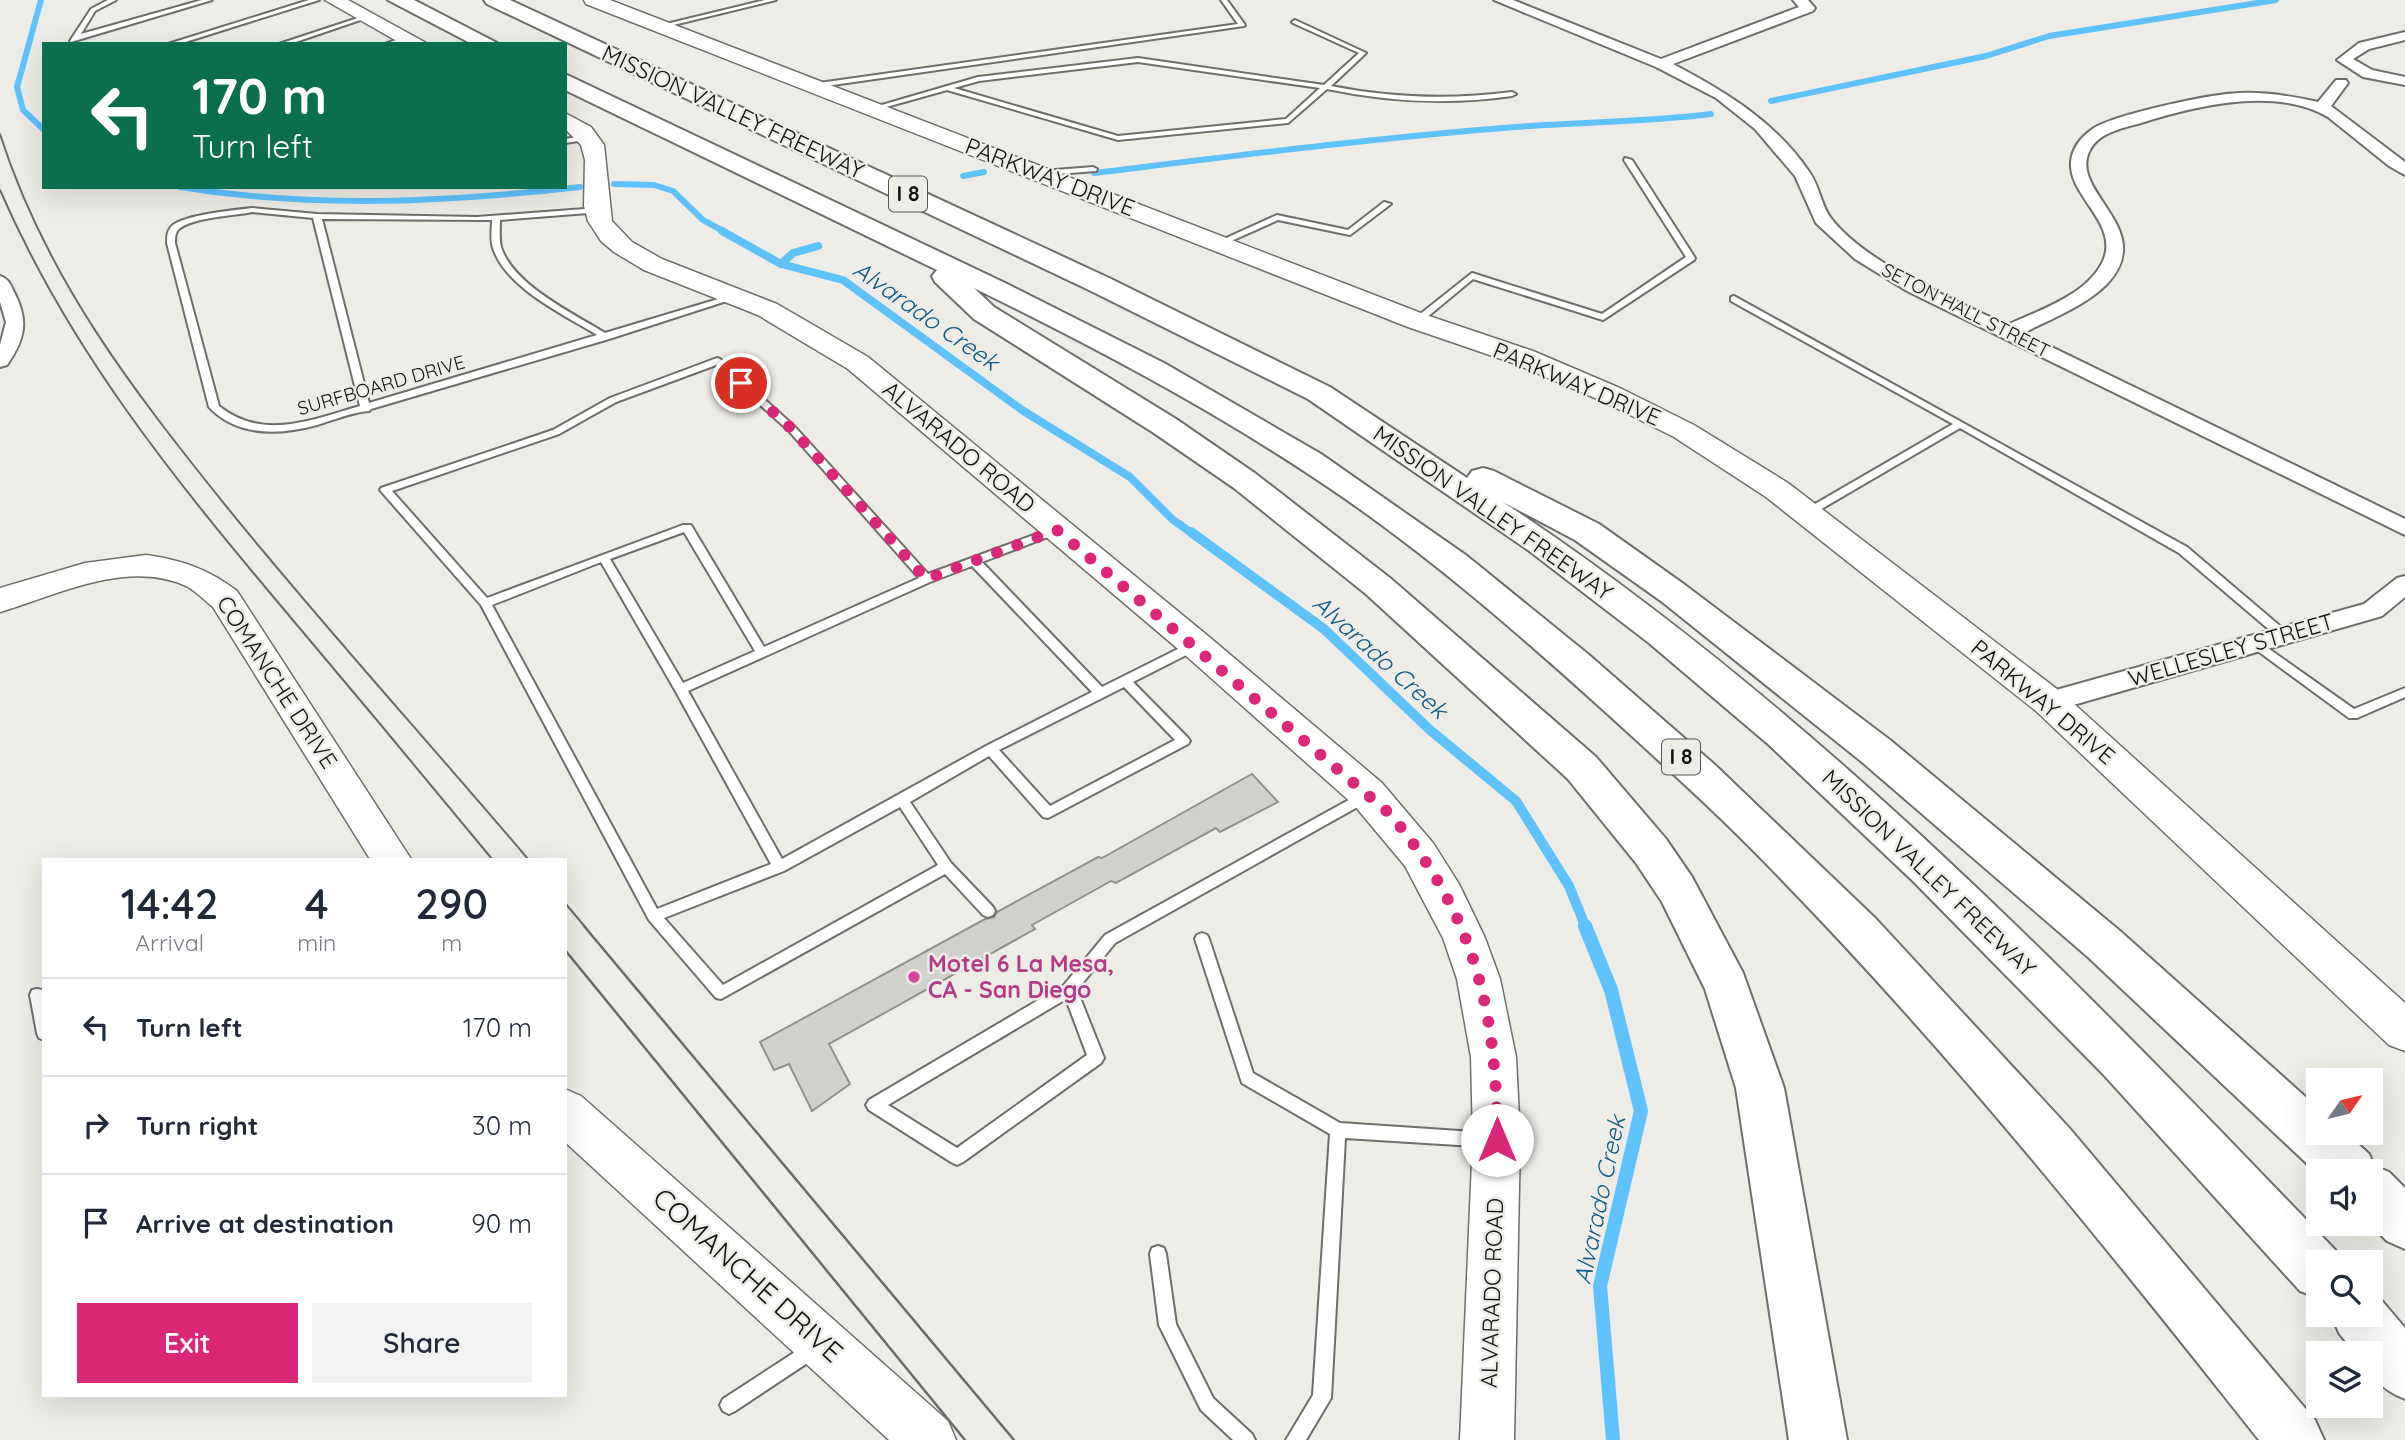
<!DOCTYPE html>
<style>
:root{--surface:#fff;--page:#f2f2f3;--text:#1f2937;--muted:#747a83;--line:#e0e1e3;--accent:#db2777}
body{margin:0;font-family:Quicksand,sans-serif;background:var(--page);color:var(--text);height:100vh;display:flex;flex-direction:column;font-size:26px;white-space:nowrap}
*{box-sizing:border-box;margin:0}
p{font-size:23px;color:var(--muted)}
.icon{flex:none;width:38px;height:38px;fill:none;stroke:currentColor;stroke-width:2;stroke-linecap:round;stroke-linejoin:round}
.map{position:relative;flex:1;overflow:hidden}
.drawer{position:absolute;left:42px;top:858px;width:525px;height:539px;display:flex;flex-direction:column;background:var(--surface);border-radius:0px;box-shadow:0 7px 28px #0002}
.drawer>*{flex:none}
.banner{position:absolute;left:42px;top:42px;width:525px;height:147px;border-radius:0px;box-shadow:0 7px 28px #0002;background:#0b6e4f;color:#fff;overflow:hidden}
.needle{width:46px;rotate:56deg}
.fabs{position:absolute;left:2306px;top:1068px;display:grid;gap:14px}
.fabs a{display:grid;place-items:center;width:77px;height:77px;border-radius:0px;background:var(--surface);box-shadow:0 7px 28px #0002;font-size:35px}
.pin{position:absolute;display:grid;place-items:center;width:60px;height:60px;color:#fff;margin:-30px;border:4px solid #fff;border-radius:50%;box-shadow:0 2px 7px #0007}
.me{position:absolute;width:77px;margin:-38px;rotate:0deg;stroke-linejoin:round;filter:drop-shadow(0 0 5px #0008)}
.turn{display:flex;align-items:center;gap:24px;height:147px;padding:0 35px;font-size:32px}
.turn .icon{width:91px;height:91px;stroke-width:2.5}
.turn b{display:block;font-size:49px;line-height:60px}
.eta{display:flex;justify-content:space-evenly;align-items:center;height:119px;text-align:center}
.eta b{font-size:42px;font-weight:600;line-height:49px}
.cta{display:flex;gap:14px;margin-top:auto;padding:14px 35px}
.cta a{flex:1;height:80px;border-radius:0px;background:var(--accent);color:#fff;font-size:28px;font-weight:600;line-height:80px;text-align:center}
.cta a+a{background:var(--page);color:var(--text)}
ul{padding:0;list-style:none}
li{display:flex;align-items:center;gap:21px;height:98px;padding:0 35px;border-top:2px solid var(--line)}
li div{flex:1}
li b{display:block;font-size:26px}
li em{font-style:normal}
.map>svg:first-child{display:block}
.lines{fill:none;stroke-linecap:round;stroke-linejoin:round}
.stream-far3{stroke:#60c2fc;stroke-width:6}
.stream-far2{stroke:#60c2fc;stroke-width:8}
.stream-far1{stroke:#60c2fc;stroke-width:10}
.stream{stroke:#60c2fc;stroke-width:14}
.building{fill:#d2d0cc;stroke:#92908c;stroke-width:2}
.lane-casing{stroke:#706e6a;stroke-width:4}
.street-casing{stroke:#706e6a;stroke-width:4}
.secondary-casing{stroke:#706e6a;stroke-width:3}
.highway-casing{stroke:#706e6a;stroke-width:4}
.lane{fill:#fff;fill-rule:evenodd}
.street{fill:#fff;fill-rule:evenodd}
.secondary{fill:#fff;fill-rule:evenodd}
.highway{fill:#fff;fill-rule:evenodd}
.tram-far1{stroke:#6c6b68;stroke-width:2}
.tram{stroke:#6c6b68;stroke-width:2.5}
.route{stroke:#db2777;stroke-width:12;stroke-dasharray:0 21.6}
.hotel-dot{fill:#d1479c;stroke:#eeece7;stroke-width:2.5}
.labels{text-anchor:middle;stroke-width:5;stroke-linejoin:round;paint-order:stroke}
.far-street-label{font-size:19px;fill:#131311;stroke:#eeece7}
.shield{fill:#eeece7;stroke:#555451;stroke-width:2}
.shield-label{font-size:21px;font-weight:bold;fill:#131311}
.street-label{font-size:23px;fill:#131311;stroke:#eeece7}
.hotel-label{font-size:23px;font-weight:bold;fill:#b23c85;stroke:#eeece7;text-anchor:start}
.water-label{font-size:24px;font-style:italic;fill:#105c82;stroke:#eeece7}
.near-street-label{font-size:28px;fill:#131311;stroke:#eeece7}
</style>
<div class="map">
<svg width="2405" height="1440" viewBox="0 0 2405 1440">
<rect width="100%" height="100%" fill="#eeece7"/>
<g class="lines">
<path class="stream-far3" d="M41,0L17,87L23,110L44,130
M1771,101L1986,56L2049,36L2276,0
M1094,173C1234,156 1375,138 1515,127C1581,122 1646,122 1711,114
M963,176L984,172
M614,184L654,185L673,191L703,220L725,232
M180,187C314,209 445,202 580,187"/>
<path class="stream-far2" d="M722,231L781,264L843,280L1022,410L1130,477L1172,519L1193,534
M781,264L793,253L818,246"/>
<path class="stream-far1" d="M1191,532L1324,629L1430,730L1516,801L1569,886L1586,928"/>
<path class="stream" d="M1585,926L1611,990L1641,1111L1600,1286L1613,1440"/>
</g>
<path class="building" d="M1252,774L1278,802L1220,832L1216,828L1116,883L1111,881L1032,925L1035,929L829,1044L850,1084L812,1111L789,1064L774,1070L760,1042L985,919L994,917L997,912L1098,857L1102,858Z"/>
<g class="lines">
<g class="lane-casing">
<path id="lane" d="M108,0H116L95,11L81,34L202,0H212L71,42L70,41L91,9Z
M309,0H319L179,44H168Z
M765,0H776L661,28L658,26Z
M1221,0H1227L1245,25L1244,26L812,88L808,86L812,84L1238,24Z
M364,16L369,17L290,44H279Z
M1295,20L1366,53L1331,86C1391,98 1451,100 1512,92L1516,94L1512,96C1450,105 1389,102 1327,89L1288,123L1118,140L947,90L872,111L868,109L978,77L1138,58L1324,85L1359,53L1293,23L1292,22ZM1138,62L1320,88L1286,119L1118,136L954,88L979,81Z
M407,36L410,38L409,39L396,44H385Z
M589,135H592V139L565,143V139Z
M1625,158L1632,160L1695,258L1694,260L1603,320L1473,279L1420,323H1414V319L1472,273L1602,314L1686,257L1624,160Z
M1093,167L1097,169L1096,171L1043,175L1039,173L1043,171Z
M1384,202L1391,204L1350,235L1278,220L1220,246L1213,244L1277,215L1348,230Z
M252,208L317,214L477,217L598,208L602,210L601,212L500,220C500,228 499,239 501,247C513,285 573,313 605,333L735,294L742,296L609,339L371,409L369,411C352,412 334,420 317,425C280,435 237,437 209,407L167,243C167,237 167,232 171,227C181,215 235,210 252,208ZM252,212L313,218L360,406C311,420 263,441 219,406L175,243C175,237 175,232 180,228C196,217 233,216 252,212ZM322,219L492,220C492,229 490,239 493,248C506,288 563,314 597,335L369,403Z
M1734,296L2187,547L2287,632L2289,635L2287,638H2279L2179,553L1960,428L1811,515H1803L1802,513L1803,511L1953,424L1731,301V297Z
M717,358L720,359L795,427L928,574L1053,528H1061L1062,530L1061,532L982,562L1102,687L1190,643H1198L1200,646L1198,649L1133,682L1188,738L1190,741L1188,744L1048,818L1043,817L989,756L910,802L951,863L993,907L995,911L993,915L988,917L983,915L945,874L721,999L716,998L649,920L481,605L380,490L381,488L553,430L610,398ZM716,365L789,431L919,578L764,647L691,525H683L487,598L392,491L559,434L616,402ZM684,532L755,651L683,683L610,559ZM601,562L675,690L771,864L657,909L492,605ZM972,566L1092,692L986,746L782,859L688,691L930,582ZM1124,687L1175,740L1050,806L999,750ZM900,807L938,865L723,985L664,918L784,871Z
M2255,639L2354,709L2405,688V697L2357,718H2349L2251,646L2249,643L2251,640Z
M1365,791L1370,792L1371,796L1370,800L1115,943L1077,990L1104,1058L1101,1063L963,1162L957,1165L951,1162L869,1110L866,1105L869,1100L1064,985L1105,935ZM1066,999L1087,1055L957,1148L888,1105Z
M1202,933L1207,935L1209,939L1253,1073L1340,1123L1490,1133L1496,1135L1498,1140L1496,1145L1490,1147L1345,1138L1331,1398L1306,1440H1286L1313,1395L1330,1134L1242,1083L1195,939L1197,935Z
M37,989L42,990L44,994V1040L39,1038L37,1033L30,995L32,990Z
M1158,1246L1164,1248L1166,1254L1176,1324L1213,1398L1252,1434L1255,1440H1233L1201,1410L1162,1331L1159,1325L1150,1254L1152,1248Z
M812,1341L818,1344L821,1350L818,1356L735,1411L729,1414L723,1411L720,1405L723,1399Z"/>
</g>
<g class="street-casing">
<path id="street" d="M1494,0H1513L1661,59L1799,7L1793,0H1808L1815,8L1813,11L1673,64C1726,92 1776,122 1810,173C1819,186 1821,204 1830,217C1865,264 1955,300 2007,325C2040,310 2087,295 2103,261C2120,224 2068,196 2071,162C2072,148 2082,136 2094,128C2117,114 2210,94 2239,93C2266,92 2292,96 2318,102L2336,80H2346L2348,83L2331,106L2405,162V175L2389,166L2328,117C2275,86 2195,106 2141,123C2124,128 2099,132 2090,150C2067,192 2160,229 2106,285C2083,307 2051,319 2023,333L2405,519V535L1907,291L1855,259L1816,223L1795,176L1755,129L1716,98L1656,67Z
M2405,32V40L2369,49L2353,59L2372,70L2405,77V85L2363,77L2337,60L2359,43Z
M0,276C9,279 10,284 14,292C29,321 25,339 7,365L0,367V345L6,322L0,302Z
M2405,576V597L2382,616L2049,712L2040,709L2036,702L2040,695L2049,692L2364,604L2397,578Z"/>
</g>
<g class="secondary-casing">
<path id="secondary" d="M325,0H348L428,44H402Z
M584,0H610L1426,315L1533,351L1622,389L1694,425L1788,483L2062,693L2405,1003V1051L2389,1045L2036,711L1766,497L1674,437L1602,401L1513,363L1408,327L586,4Z
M565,113L591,127L604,145L612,221L632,242L662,259L777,304L868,357L1208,636L1382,783L1433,843L1459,884L1485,938L1500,979L1516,1057L1520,1138L1514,1440H1460L1473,1138L1471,1057L1457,979L1443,938L1405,866L1354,805L1184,654L848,369L758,315L644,270L614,252L601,241L588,221L584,206L585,160L581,145L565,129Z
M146,555C182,560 208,569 237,591L411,859H370L213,607C205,601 197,592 188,587C129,558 57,595 0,612V588L85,563Z
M565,1089L581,1096L948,1421L956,1440H889L565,1142Z"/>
</g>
<g class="highway-casing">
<path id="highway" d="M388,0H414L499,44H472Z
M484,0H510L1109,278L1330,387L1467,478L1472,471L1483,468L1494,471L1599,524L1685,585L1890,740L2120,931L2319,1109V1132H2345L2369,1154L2374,1166L2389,1172L2405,1188V1249L2387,1241L2369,1223L2371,1171H2319V1175L2088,957L1862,762L1661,601L1575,540L1503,502C1816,709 2079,983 2338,1253L2341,1262H2319V1298L2300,1291L2103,1074L1913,881L1768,744L1649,643L1528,550L1308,399L1089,290L487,4Z
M565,74L1003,282L1164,363L1321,454L1467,556L1589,655L1715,765L1876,919L2070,1129L2315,1420L2324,1440H2259C2107,1248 1953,1056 1782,880C1728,823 1669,770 1611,717C1526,640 1440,565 1347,500C1229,418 1102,351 974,288L994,307L1176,419L1256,474L1390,578L1596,757L1666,839L1692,877L1743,973L1784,1088L1847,1440H1789L1736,1088L1705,989L1662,902L1636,863L1568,779L1366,594L1234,488L1154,433L974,319L935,282L932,276L937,270L565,90Z
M2371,1293L2377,1295L2405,1328V1399C2381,1389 2371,1379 2371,1353H2355L2339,1333L2331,1314H2371Z"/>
</g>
<use href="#lane" class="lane"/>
<use href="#street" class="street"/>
<use href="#secondary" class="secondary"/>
<use href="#highway" class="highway"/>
<path class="tram-far1" d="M0,134C46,278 132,389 226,506C323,626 428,741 528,859
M0,190C69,349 171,475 281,606C352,690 422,774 492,859
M565,903L586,928"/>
<path class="tram" d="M584,926L1014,1440
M565,950L965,1440"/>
</g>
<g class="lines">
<path class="route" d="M741,383L792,429L926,579L1057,530L1390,814C1475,916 1497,1010 1497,1140"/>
</g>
<circle class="hotel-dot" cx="914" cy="977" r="7"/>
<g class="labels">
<g class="far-street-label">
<text transform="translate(1966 310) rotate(27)" y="7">SETON HALL STREET</text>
<text transform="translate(381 385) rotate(-16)" y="7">SURFBOARD DRIVE</text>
</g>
<g class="shield">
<rect x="889" y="176.5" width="38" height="35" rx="5"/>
<rect x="1662" y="739.5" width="38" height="35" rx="5"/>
</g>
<g class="shield-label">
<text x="908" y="201">I 8</text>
<text x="1681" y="764">I 8</text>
</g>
<g class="street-label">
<text transform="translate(733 112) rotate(25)" y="8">MISSION VALLEY FREEWAY</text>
<text transform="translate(1050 177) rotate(21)" y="8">PARKWAY DRIVE</text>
<text transform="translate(1577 384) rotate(23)" y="8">PARKWAY DRIVE</text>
<text transform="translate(959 447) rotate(40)" y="8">ALVARADO ROAD</text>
<text transform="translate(1493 513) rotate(35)" y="8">MISSION VALLEY FREEWAY</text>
<text transform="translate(2231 650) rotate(-16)" y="8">WELLESLEY STREET</text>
<text transform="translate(277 682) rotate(57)" y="8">COMANCHE DRIVE</text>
<text transform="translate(2043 702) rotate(40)" y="8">PARKWAY DRIVE</text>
<text transform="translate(1929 873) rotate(44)" y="8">MISSION VALLEY FREEWAY</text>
<text transform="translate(1492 1293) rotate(-88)" y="8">ALVARADO ROAD</text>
</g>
<g class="hotel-label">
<text x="928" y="972">Motel 6 La Mesa,<tspan x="928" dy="26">CA - San Diego</tspan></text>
</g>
<g class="water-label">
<text transform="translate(926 316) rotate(35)" y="8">Alvarado Creek</text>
<text transform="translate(1380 657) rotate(42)" y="8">Alvarado Creek</text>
<text transform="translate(1600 1200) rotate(-78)" y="8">Alvarado Creek</text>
</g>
<g class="near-street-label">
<text transform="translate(748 1275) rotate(42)" y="10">COMANCHE DRIVE</text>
</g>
</g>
</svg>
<div class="fabs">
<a><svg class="needle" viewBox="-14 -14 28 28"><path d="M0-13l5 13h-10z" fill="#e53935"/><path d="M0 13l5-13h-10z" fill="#747a83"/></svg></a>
<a><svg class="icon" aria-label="sound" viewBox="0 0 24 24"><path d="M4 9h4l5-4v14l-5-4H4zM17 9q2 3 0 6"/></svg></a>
<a><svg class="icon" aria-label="search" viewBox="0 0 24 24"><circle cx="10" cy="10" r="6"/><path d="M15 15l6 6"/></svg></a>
<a><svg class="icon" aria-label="layers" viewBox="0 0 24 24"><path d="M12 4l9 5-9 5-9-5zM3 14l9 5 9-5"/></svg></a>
</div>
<div class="pin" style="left:741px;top:383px;background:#d93025"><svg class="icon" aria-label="arrive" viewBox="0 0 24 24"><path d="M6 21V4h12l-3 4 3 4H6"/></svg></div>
<svg class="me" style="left:1497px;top:1140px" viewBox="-20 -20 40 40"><circle r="19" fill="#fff"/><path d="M0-13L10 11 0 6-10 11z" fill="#db2777"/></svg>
<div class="banner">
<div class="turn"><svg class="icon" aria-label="left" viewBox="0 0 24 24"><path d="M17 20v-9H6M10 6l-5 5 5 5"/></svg><div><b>170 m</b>Turn left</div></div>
</div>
<section class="drawer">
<div class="eta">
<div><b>14:42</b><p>Arrival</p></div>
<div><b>4</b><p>min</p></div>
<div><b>290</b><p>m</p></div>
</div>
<ul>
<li><svg class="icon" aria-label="left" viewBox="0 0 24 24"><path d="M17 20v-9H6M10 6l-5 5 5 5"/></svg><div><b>Turn left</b></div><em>170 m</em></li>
<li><svg class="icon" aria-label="right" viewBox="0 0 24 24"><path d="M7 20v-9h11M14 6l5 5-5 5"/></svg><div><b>Turn right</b></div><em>30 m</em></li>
<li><svg class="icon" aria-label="arrive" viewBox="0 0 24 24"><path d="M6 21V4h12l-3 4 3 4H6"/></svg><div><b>Arrive at destination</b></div><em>90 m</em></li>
</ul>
<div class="cta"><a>Exit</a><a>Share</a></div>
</section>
</div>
